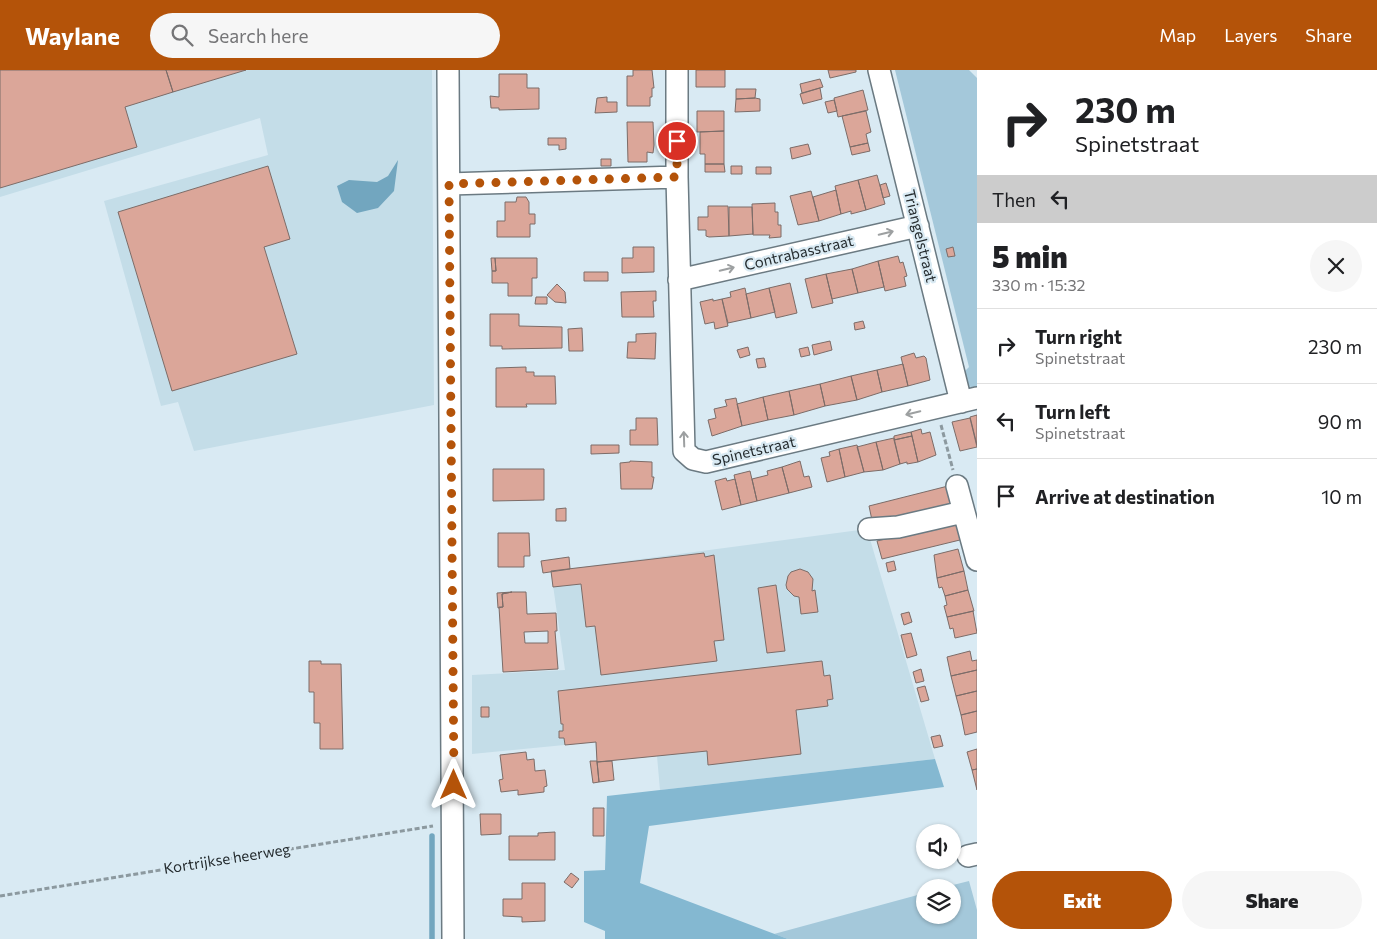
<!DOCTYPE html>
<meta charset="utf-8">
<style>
:root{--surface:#fff;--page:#f6f6f6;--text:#202124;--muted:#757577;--line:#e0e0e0;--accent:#b45309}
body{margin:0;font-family:Commissioner,sans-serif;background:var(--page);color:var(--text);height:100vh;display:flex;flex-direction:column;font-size:19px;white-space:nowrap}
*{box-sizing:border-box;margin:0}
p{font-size:16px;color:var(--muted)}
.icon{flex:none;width:28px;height:28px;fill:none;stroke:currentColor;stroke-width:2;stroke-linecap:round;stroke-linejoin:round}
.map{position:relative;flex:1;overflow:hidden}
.side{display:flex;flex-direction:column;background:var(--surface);width:400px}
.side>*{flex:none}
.guide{background:#fff;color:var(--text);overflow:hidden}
.fabs{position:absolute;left:916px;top:754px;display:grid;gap:10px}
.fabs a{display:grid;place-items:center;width:45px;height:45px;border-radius:50%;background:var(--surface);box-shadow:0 1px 4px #0004;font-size:25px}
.pin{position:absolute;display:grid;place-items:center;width:42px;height:42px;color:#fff;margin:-21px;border:2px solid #fff;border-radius:50%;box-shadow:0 1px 5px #0007}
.me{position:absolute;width:55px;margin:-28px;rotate:0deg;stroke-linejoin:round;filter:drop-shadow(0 0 4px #0008)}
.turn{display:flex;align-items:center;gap:18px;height:105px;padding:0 15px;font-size:22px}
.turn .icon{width:65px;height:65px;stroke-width:2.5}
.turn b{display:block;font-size:35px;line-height:42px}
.then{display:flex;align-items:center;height:48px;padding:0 15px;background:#0003;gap:10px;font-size:19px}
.round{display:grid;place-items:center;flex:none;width:52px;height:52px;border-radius:26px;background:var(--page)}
.overview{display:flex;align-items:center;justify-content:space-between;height:85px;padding:0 15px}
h1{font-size:30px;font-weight:800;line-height:38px}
.action{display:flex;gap:10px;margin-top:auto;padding:10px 15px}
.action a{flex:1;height:58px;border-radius:30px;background:var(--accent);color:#fff;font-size:20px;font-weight:800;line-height:58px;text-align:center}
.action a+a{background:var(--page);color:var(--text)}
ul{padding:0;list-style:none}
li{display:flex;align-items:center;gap:15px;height:75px;padding:0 15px;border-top:1px solid var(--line)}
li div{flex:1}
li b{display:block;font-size:19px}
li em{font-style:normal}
header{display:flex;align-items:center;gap:30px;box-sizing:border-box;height:70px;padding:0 25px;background:var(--accent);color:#fff}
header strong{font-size:24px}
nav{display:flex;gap:28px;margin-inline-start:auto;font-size:18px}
.search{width:350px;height:45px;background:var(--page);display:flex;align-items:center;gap:12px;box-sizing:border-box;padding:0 18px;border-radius:28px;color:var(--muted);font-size:19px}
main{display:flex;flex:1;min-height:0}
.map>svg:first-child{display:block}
.built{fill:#c4dde8}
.green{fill:#a4c8da}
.forest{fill:#84b8d1}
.water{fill:#72a6bf}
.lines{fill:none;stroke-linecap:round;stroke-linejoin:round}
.stream{stroke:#72a6bf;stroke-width:5.5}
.building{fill:#dba699;stroke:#7c6c68;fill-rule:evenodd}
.minor-casing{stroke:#6b7a82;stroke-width:24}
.path{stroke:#8c999f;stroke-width:3;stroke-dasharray:5 2.5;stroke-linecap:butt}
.minor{stroke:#fff;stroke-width:21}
.oneway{stroke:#9da0a1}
.route{stroke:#b45309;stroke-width:9;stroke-dasharray:0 16.2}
.labels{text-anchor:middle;stroke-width:4.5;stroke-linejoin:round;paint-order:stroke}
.street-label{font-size:15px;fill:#252c2f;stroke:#d9eaf3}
</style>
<header>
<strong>Waylane</strong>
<div class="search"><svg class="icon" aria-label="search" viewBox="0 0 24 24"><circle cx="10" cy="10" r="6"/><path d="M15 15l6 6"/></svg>Search here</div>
<nav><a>Map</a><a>Layers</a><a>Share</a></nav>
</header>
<main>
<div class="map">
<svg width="977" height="869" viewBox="0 0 977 869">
<rect width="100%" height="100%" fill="#d9eaf3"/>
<path class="built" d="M0,0H432L434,335L194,381L178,332L161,336L104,131L268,85L260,48L0,127Z
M867,459L935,689L660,720L657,686L597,692L595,672L472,684V605L565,600L551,501Z"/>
<path class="green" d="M895,0H969L977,8V318L966,316L962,304L969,297Z
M969,811L977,840V869H788L774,864L925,823V845H952V818L945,817Z"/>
<path class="forest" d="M935,689L944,717L649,756L640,813L788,869H605V861L584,852V801L605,800L607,726Z"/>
<path class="water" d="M398,90L394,121L378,138L357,143L342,132L337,116L349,110L377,112L388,106Z"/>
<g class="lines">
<path class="stream" d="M432,766V869"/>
</g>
<path class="building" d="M0,0H166L173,22L125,37L137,77L0,118Z
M166,0H246L173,22Z
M633,0H652L654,18H652V27H650V36H627V6H633Z
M696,0H725V17H696Z
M828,0H856V2L830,8Z
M499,4H527V18H539V39L499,40V38H491L490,26L499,27Z
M820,9L823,17L802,23L800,14Z
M820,18L822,29L803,34L800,24Z
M736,19H756L755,28L736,29Z
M863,20L868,40L838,47L834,28Z
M607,27V32H617V42L595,43L597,28Z
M755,28L760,29V41L735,42L736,29Z
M834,30L837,41L828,43L825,32Z
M697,41H724V61L697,62Z
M866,41L871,62L866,64L868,73L850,77L842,46Z
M627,52H653L654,75L653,83L647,82V92H628Z
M724,61V94H705V84H700V62Z
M548,68H566V79L559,80V75H548Z
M868,73L870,81L852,85L850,77Z
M808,74L811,84L792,89L790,78Z
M601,89H611V96H601Z
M705,94H724L725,102H705Z
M268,96L290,169L264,177L297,284L172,321L118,142Z
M731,96H742V104H731Z
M756,97H771V104H756Z
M877,105L885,134L866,140L858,110Z
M858,110L866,140L851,144V141L841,144L835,116Z
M886,113L890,126L883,128L880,115Z
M836,120L841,144L819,151L813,127Z
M811,121L819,151L798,155L790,126Z
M517,127H526L529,132V144H535V154H530V167H497V151H505V132H516Z
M775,133V142H778V155H781V167L769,168L770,165H753L752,134Z
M708,136H728L729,166L709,167L706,166V160H698V147H708Z
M729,137H752L753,164L729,166Z
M633,177H654V202L622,203V188H633Z
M953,177L955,186L948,187L946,179Z
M898,186L900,193L903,192L907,206L904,207L906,216L885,221L878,191Z
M491,188H495L496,201H492Z
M495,188H537V208H532V226H508V213H492V201H496Z
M878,191L884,217L858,223L852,199Z
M852,199L858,223L832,229L826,204Z
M584,202H608V211H584Z
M826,204L833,233L812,238L805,209Z
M790,213L797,243L776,248L769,218Z
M557,214L565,222L566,233L555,232L547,225Z
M745,218L751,248L728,253L722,229L731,227L730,222Z
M769,218L775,242L751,248L746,224Z
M656,221V231H653L654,247H622L621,222Z
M536,227H547V234H535Z
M713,229V231L722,229L728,256L715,259L714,252L705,254L700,232Z
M490,244H519V256L562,257V278L502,279V276H490Z
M863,251L865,258L855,260L854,253Z
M582,258L583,281H569L568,259Z
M656,263L655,289L627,288L628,272H636V264Z
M830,271L832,280L814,285L812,275Z
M748,277L750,285L740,288L737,280Z
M808,277L810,285L801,287L799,279Z
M914,283L916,288L924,286L926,288L930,310L908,316L901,287Z
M764,288L766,297L758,298L756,289Z
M903,294L908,316L882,322L877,300Z
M526,297V302H534V306H555L556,334H526L527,337H496V298Z
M877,300L882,322L857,330L851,306Z
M851,306L857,330L825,336L820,314Z
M820,314L825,336L794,345L789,321Z
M789,321L794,345L768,350L763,327Z
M763,327L768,350L742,356L737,334Z
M736,328L742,356L712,366L708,350L716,348L714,339L727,336L725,330Z
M977,345V375L970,347Z
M636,348H657L658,375H630V360H636Z
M970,348L977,377L960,381L952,352Z
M921,359L922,364L930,362L936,385L918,392L911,362Z
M911,362L912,366L894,370V366Z
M912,366L918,392L907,394V392L900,394L894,370Z
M894,368L900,394L883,400L876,372Z
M876,372L883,400L864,402L857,377Z
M591,375H619V383L591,384Z
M857,375L864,402L845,407L839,379Z
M839,379L845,407L827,412L821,388L830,386L829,382Z
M630,391L652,392V407H654L652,419H621L620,393L630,392Z
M800,391L804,407L809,406L812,417L789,423L782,397Z
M782,397L789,423L757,431L752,409L768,405L767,401Z
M493,399H544V430L493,431Z
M750,401L757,431L741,435L734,405Z
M726,408L727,411L735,409L741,435L722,440L715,411Z
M952,415L957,434L873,455L869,436Z
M566,438V451H556V439Z
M960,451L964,469L882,489L877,471Z
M498,463H529L530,486H524V497H498Z
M958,479L964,501L937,508L934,485Z
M704,483L705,487L714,485L724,570L714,571L717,591L601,605L595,556L586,557L581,514L553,517L551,501Z
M569,487L570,499L543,503L541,491Z
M894,491L896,500L888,502L886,493Z
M800,499L808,502L813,509L812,521L815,520L818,542L801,544L799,527L794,526L787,519L786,515L788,506L791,502Z
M964,501L968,520L945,526L942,517L939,518L937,508Z
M776,515L785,581L767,583L758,518Z
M968,520L974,541L947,547L944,536L947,535L945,526Z
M512,522H526L527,544L556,543L557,561H555L558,599L503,602L499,537H503L502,524ZM548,561V573H525L524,562Z
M512,522L502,524L503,537L498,538L497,523Z
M973,541L977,563L955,568L953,558L950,559L947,547Z
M909,542L912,552L904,555L901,544Z
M911,563L917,585L907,588L901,565Z
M970,581L972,591L977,590V600L951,606L947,587Z
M309,591H321V594H341L343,679H320V653H314V622H309Z
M822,591L824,606L830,605L833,629L827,630L828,636L796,640L801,684L708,695L707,681L597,692L596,672L565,675L564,668H559V661H563V654H561L558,621Z
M921,599L924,611L916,613L913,602Z
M977,600V621L956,626L951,606Z
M925,616L929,630L921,632L917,618Z
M977,621V641L961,645L956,626Z
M481,637H489V647H481Z
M977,641V662L965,665L961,645Z
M940,665L943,676L934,678L931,667Z
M977,679V699L972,700L967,682Z
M526,682L527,690L534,689L535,701L545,700L547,716L544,717V722L518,725V720L501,722L499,710L503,709L500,685Z
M590,691H597L599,712L593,713Z
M612,691L614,710L599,712L597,692Z
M977,699V720L972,700Z
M593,738H604V766H593Z
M480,744H501V764L481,765Z
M555,762V790H509V766H538V763Z
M571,803L579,809L572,818L564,812Z
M522,813H545V851L522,852V847L503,846V829H522Z"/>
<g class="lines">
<g class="minor-casing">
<path id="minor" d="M448,0L453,869
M677,0V107L684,381L693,389L706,392L977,328
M879,0L961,332
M449,114L677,107
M679,210L918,156
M957,416L977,490
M869,459L898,457L963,442
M968,786L977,784"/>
</g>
<path class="path" d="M941,355L953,400
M0,826L433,756"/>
<use href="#minor" class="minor"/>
</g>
<defs><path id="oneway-shaft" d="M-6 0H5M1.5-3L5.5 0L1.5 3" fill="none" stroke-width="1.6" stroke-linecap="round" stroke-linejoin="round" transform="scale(1.25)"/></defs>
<g class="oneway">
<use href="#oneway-shaft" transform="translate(886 163) rotate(-13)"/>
<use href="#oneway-shaft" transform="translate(727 199) rotate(-13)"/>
<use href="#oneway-shaft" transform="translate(913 343) rotate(167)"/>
<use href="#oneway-shaft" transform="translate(684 369) rotate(-92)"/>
</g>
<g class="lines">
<path class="route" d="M454,715L449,114L677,107V71"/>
</g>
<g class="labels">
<g class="street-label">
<text transform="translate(920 166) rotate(76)" y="5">Triangelstraat</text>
<text transform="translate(799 183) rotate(-13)" y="5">Contrabasstraat</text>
<text transform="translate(754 381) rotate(-13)" y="5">Spinetstraat</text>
<text transform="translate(227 789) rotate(-9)" y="5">Kortrijkse heerweg</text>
</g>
</g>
</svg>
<div class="fabs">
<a><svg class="icon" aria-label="sound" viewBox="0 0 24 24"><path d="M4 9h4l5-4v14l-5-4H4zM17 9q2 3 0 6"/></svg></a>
<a><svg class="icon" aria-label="layers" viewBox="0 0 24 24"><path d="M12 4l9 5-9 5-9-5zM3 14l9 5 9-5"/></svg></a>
</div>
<div class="pin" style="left:677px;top:71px;background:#d93025"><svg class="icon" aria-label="arrive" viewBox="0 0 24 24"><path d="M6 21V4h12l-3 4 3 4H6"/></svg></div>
<svg class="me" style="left:454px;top:715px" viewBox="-20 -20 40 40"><path d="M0-17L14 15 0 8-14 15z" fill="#b45309" stroke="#fff" stroke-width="4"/></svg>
</div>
<section class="side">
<div class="guide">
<div class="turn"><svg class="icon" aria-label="right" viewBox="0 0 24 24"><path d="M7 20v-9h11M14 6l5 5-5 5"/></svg><div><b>230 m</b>Spinetstraat</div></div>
<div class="then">Then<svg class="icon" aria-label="left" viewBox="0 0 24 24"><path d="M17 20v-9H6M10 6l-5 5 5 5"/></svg></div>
</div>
<div class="overview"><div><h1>5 min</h1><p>330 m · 15:32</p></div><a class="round"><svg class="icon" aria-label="close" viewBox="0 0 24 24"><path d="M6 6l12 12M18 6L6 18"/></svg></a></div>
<ul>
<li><svg class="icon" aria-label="right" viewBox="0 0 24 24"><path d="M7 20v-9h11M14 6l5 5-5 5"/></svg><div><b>Turn right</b><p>Spinetstraat</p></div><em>230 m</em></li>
<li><svg class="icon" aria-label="left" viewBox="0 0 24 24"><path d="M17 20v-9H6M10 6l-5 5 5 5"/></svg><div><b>Turn left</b><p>Spinetstraat</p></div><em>90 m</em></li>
<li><svg class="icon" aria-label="arrive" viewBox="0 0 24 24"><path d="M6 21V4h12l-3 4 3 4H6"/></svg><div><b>Arrive at destination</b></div><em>10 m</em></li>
</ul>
<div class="action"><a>Exit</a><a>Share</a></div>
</section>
</main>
